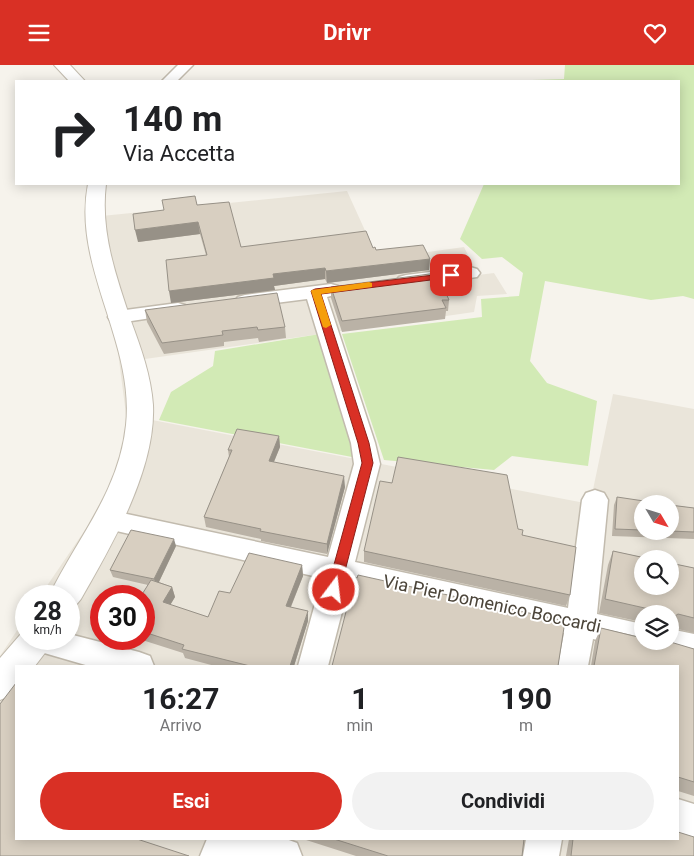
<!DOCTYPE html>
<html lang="it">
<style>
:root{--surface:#fff;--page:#f2f2f2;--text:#202124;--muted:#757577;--accent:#d93025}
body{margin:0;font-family:Roboto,sans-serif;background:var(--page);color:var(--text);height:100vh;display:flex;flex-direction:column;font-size:19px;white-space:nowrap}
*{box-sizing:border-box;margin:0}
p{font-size:16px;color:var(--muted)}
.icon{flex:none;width:28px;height:28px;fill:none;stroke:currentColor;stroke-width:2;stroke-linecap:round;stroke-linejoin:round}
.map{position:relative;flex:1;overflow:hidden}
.side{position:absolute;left:15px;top:600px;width:664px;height:175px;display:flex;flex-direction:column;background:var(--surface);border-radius:0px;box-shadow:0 2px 12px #0003}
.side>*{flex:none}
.guide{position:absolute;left:15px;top:15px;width:665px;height:105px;border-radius:0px;box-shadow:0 2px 12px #0003;background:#fff;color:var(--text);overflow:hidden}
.needle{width:32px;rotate:128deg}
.fabs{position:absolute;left:634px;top:430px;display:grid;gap:10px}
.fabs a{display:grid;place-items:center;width:45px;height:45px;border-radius:50%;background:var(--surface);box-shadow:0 2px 12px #0003;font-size:25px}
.speed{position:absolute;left:15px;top:520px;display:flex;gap:10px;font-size:25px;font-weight:700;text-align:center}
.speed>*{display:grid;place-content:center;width:65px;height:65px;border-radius:50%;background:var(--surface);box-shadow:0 2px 12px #0003;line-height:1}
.speed small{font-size:12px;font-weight:400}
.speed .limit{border:8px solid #d22;background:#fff;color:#111}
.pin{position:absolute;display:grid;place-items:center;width:42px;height:42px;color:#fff;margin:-21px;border-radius:10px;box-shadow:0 2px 8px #0006}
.me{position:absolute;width:55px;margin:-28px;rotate:15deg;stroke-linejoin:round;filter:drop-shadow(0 0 4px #0008)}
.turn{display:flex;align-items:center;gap:18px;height:105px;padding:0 25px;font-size:22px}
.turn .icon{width:65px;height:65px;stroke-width:2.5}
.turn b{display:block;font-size:35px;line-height:42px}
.eta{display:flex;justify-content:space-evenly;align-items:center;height:85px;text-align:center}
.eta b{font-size:30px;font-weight:700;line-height:35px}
.primary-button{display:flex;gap:10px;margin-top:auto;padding:10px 25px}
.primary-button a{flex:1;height:58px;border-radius:30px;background:var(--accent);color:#fff;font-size:20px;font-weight:700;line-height:58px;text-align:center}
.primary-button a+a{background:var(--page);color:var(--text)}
header{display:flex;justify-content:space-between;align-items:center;height:65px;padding:0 25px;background:var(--accent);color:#fff;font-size:22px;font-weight:700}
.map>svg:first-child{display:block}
.residential{fill:#eae5da;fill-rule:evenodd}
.green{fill:#d2eab5}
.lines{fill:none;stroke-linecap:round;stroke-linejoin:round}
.minor-casing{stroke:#c2bbae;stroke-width:3}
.tertiary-casing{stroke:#c2bbae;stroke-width:2}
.minor{fill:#fff;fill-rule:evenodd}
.tertiary{fill:#fff;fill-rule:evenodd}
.wall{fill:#bab2a6}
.shaded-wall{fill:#979187}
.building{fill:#d8cfc1;stroke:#979187}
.route{fill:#d93025;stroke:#8d1f18}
.slow{fill:#f59e0b}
.labels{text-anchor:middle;stroke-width:4;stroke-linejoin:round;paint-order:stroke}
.street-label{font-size:18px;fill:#4b4439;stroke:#fff}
</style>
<header><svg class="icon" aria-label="menu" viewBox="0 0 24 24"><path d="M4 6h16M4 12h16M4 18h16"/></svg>Drivr<svg class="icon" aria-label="heart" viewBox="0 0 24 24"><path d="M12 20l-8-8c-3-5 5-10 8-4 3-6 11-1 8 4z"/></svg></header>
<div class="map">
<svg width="694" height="791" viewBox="0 0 694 791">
<rect width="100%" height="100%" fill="#f6f3ec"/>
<path class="residential" d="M347,126L378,194L464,182L478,210L494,208L507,229L477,231L474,247L145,294L147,354L590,439L613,329L694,344V791H0V591L26,552V574H69V531H40L132,396L111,233L92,152ZM642,439H670V466H642ZM642,494H670V521H642ZM101,531H144V574H101ZM642,549H670V576H642ZM16,601H678V774H16Z"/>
<path class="green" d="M565,0H694V234L683,231L651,235L545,216L530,296L547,318L597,336L588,401L512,391L494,405L384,395L342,269L482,252L481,234L519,231L523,208L502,192L482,194L460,174L484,119H679V16H498L564,14Z
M320,269L357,390L352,392L159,355L171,327L213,301L215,286Z"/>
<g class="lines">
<g class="minor-casing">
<path id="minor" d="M178,0H193L177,16H162Z
M470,202L477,204L480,208L477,212L406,222L399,220L396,216L399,212L406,210Z
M331,219L338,221L341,225L338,229L327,232L375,378L380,399L355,497L568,543L582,435L586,428L595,425L604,428L608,435L597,549L642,559V576H670V564L694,569V597L652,585L651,582L642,585L593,574L588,601H558L564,568L349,520L328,601H298L322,513L99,462L95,455L99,448L108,445L328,492L354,399L351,378L307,234L245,242L238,240L235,236L238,232L245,230Z
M178,238L185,240L188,244L185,248L118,258L111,257L108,252L111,247L118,246Z
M26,567V574H69V569L139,587L150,591L154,601H89L27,583L23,574Z
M678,734L694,739V775L678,769Z
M207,774H286L297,778L302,791H200Z
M526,774H562L559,791H523Z"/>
</g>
<g class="tertiary-casing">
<path id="tertiary" d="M54,0H70L85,16H69Z
M88,119H106C100,167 116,211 131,256C141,283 151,311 153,340C156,404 112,480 81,534L76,540L69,543V531H49C77,473 119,427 126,360C135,277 72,202 88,119Z
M26,563V574H53L48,584L35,601H16C16,622 21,627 0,635V593Z"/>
</g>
<use href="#minor" class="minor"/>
<use href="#tertiary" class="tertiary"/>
</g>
<path class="wall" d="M197,140L241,182L373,183L376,185L430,194L429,205L327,218L325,214L274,221L275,225L171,238L206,190L200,169L138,177Z
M331,222L449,235L448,246H446L445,254L342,267L331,233Z
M145,245L285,262L286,273L259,277L258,273L224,277V281L164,289L147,257Z
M279,371L280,382L274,397L345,422L327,489L261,476V474L206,462L204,452L229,392L228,385Z
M617,432L642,439V466H670V440L694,443V474L612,471L614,440Z
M518,464L570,530L566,541L364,497V486Z
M176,481L159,517L172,522L175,532L170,540L208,552L230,528L302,500L303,511L291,542L308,556L294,601H215L185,593L183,588L139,574H144V531L148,520L113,512L110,505Z
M613,486L694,503V568L674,563L670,571V549H642V558V557L599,548L608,500Z
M601,563L694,584V731L678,726V601H591L595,576Z
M303,774H524L522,791H356Z
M569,774H678L694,791H566Z"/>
<path class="shaded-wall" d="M198,157L200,169L138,177L135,165Z
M430,194L429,205L327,218L326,206Z
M325,203V214L274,221L275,225L171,238L169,226L273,209Z
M279,371L280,382L270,406L269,396Z
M344,411L345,422L327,489V479Z
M174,474L176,481L157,521L154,514Z
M302,500L303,511L287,551L286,541Z
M172,522L175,532L166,547L163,537Z
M308,546V556L294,601H290Z"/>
<path class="building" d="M195,131L197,140L229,137L241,182L366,166L373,183L375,182L376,185L423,180L430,194L326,206L325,203L273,209L274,213L169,226L166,195L207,190L198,157L135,165L133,149L164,145L162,135Z
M437,208L449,235H442L446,243L342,256L331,222Z
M277,228L285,262L258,265L257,262L222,266L223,270L162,278L145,245Z
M237,364L279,371L269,396L344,411L327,479L260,466L261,464L204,452L232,385H228Z
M398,392L507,410L518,464L523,465L522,470L576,482L570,530L364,486L380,416L392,418Z
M617,432L664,439H642V465L615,464Z
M670,440L694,443V467L670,466Z
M131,465L174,474L154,514L110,505Z
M613,486L650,494H642V521H670V498L694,503V553L678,549L675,551V561H670V549H649V544L605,534Z
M249,488L302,500L286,541L308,546L290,601H250L182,584L184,580L144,567V531H141L151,515L172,522L163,537L208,552L219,526L230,528Z
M358,510L565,556L558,601H332L355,512L357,513Z
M601,563L642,573V576H667L694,584V717L678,712V601H594Z
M16,618V774H137L189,791H0V639Z
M678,767L694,772V791H571L573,774H678Z
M334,774H524L522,791H388Z"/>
<path class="route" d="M451,208L456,210L454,212L321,229L369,378L373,398L340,525L338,529L334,531L329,529L327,525L362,398L358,378L311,226L315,224Z"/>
<path class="slow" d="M369,217L372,218V222L321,229L331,260L326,263L323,262L311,226L312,225Z"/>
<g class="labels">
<g class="street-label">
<text transform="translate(492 539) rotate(12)" y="6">Via Pier Domenico Boccardi</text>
</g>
</g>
</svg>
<div class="fabs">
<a><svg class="needle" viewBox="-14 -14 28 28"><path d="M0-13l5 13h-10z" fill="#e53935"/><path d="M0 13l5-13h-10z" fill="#757577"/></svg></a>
<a><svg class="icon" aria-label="search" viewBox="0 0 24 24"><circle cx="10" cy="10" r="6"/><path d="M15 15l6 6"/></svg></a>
<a><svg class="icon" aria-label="layers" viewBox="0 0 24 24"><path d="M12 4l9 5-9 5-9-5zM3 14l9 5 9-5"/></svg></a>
</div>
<div class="speed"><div>28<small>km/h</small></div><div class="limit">30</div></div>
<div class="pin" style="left:451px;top:210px;background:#d93025"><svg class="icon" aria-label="arrive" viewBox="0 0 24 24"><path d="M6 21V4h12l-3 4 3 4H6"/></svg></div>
<svg class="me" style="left:334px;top:525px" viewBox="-20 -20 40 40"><circle r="17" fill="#d93025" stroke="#fff" stroke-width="3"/><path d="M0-11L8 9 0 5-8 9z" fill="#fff"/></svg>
<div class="guide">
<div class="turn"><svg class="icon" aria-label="right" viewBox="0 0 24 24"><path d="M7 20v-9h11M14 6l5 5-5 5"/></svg><div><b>140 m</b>Via Accetta</div></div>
</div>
<section class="side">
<div class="eta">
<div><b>16:27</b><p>Arrivo</p></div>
<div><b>1</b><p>min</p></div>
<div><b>190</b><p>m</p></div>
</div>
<div class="primary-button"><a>Esci</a><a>Condividi</a></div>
</section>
</div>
